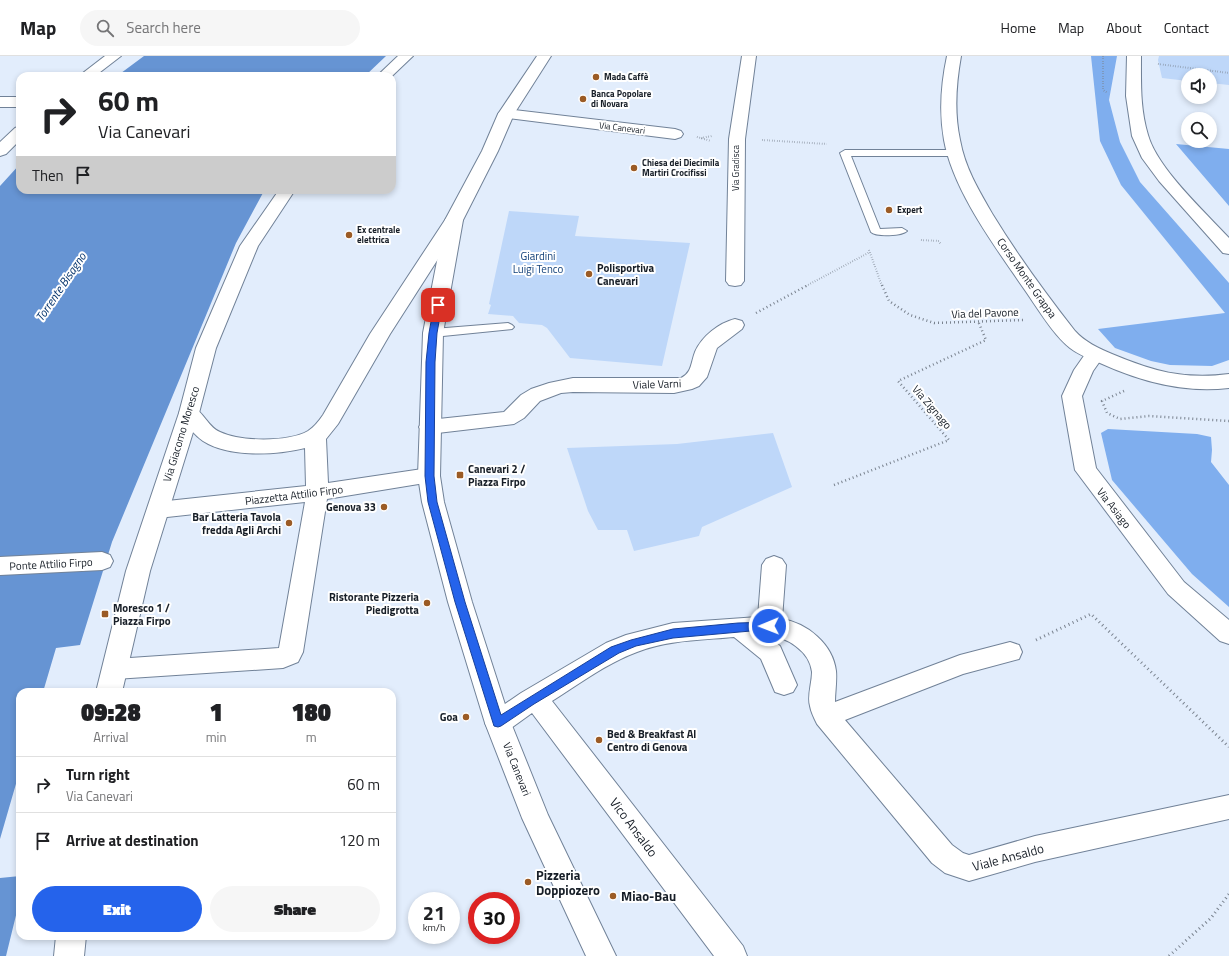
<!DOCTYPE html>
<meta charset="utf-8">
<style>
:root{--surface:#fff;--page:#f6f6f6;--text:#202124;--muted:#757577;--line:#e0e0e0;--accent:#2563eb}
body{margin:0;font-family:"Titillium Web",sans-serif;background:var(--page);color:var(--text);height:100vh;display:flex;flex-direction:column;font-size:15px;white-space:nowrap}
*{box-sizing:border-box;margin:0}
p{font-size:13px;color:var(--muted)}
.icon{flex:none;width:22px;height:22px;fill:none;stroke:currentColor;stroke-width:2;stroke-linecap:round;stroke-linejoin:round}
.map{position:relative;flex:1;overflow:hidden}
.details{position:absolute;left:16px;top:632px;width:380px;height:252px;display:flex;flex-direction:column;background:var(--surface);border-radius:12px;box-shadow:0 2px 6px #0003}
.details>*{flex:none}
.hud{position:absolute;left:16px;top:16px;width:380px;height:122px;border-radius:12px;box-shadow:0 2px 6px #0003;background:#fff;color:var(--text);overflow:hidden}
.controls{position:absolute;left:1181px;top:12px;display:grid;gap:8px}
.controls a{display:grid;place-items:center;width:36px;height:36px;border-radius:50%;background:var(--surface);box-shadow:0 2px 6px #0003;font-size:20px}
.speed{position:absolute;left:408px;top:836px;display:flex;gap:8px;font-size:20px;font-weight:700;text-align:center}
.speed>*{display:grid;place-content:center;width:52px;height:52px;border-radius:50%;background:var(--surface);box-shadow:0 2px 6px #0003;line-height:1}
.speed small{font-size:10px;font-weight:400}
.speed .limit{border:6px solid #d22;background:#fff;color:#111}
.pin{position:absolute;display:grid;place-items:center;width:34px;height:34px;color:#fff;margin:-17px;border-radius:8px;box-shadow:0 2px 6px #0006}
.me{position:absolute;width:44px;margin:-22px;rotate:269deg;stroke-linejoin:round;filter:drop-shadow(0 0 3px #0008)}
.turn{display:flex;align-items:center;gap:14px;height:84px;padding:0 16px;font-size:18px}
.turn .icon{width:52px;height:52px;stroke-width:2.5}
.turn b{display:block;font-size:28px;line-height:34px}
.then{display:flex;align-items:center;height:38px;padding:0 16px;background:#0003;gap:8px;font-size:15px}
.eta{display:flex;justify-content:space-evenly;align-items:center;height:68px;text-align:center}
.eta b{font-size:24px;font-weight:800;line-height:28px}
.action{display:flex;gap:8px;margin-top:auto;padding:8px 16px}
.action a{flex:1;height:46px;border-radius:24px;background:var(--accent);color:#fff;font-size:16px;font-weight:800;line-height:46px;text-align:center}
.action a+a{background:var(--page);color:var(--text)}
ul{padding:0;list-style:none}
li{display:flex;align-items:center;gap:12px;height:56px;padding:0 16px;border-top:1px solid var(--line)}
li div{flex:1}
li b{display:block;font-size:15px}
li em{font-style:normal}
header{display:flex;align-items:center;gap:24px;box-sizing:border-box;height:56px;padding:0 20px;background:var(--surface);border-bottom:1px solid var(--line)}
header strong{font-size:19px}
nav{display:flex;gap:22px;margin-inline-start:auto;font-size:14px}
.search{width:280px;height:36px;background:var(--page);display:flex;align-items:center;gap:10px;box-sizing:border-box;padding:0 14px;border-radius:22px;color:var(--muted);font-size:15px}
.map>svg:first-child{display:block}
.green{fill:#bed7f9}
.forest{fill:#7faeee}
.water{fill:#6694d3}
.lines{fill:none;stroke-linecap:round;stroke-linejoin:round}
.lane-casing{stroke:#718298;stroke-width:2}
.street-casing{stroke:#718298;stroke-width:2}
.secondary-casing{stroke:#718298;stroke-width:2}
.primary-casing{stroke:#718298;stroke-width:2}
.path-far2{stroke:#7a838f;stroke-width:2;stroke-dasharray:0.5 2;stroke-linecap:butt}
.path-far1{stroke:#7a838f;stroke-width:2.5;stroke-dasharray:1 3;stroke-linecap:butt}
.path{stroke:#7a838f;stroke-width:3;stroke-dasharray:1 3.5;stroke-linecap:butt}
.lane{fill:#fff;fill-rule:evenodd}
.street{fill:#fff;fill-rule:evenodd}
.secondary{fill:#fff;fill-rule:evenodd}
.primary{fill:#fff;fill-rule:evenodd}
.route{fill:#2563eb;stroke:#184099}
.poi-dot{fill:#9b5b25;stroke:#fff;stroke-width:1.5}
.labels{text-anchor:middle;stroke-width:4;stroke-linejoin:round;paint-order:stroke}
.far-poi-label{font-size:9px;font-weight:bold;fill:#171e27;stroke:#fff;text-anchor:start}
.far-street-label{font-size:9px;fill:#171e27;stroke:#fff}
.park-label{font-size:11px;fill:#124079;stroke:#fff}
.poi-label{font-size:11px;font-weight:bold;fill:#171e27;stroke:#fff;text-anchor:start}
.street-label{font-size:11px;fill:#171e27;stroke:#fff}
.water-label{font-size:12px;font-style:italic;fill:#07366e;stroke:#fff}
.near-street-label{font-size:13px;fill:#171e27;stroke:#fff}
.near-poi-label{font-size:13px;font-weight:bold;fill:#171e27;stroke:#fff;text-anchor:start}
</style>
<header>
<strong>Map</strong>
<div class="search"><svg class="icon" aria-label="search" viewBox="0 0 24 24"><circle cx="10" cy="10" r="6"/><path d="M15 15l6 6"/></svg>Search here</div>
<nav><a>Home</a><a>Map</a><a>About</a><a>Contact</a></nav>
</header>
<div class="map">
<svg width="1229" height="900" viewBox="0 0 1229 900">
<rect width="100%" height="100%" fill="#e2edfc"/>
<path class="green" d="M1159,0H1229V29L1210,27V19H1188V25L1162,22L1158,4Z
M509,155L579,160L575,180L690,187L662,310L570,302L547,272L542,269L519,267L513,260L488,258L491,249L489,248Z
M773,377L792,431L702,471L699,480L634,495L627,474H598L588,455L567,392L677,388Z"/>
<path class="forest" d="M1091,0H1117L1109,44L1120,86L1140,126L1229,227V304L1212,310L1170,309L1151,305L1115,292L1098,273L1225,257L1121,129L1100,85Z
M1176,88L1229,93V150Z
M1108,373L1197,378L1211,381L1212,394L1211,406L1229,429V551L1192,518L1112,424L1101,377Z"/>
<path class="water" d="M144,0H386L365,20H117Z
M20,108V134L264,135L236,187L112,486L80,589L56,592L43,636H20V714L0,783V130Z
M20,820V843L6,900H0V822Z"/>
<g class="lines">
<g class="lane-casing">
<path id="lane" d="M845,94H955L960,97L955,100H851L880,173L902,172L907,175C902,180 876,181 871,176L840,97Z
M508,267L512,269L514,271L512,273L433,281L429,280L427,277L429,274L433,273Z"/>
</g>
<g class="street-casing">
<path id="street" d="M105,0H121L95,20H79Z
M742,0H756L745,83L744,225L741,229L735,230L729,229L726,225L729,83Z
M0,41H20V51H0Z
M506,53L675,73L681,75L683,78L681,81L675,83L501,61L498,58L501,55Z
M20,70V84L6,98L0,100V86L15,72Z
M454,159L460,160L463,164L390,278L338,368L326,383L328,427L429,412L437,415L440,420L437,425L327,443L303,596L298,606L283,612L115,623L106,620L103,613L106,606L115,603L279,592L305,446L158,462L150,460L147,454L150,448L158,446L306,430L305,392C276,399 229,402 203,385C193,378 185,367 179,357L182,352C202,346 204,369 220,376C241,386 289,386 308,375C314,371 319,365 323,359L370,278L445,164L448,160Z
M735,263L742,265L744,269L742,273L717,292L707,321L699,330L692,333L674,337L573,336L561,337L540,345L524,362L514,368L429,378L422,376L419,371L422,366L429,364L504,356L521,339L531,333L549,327L573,322H681C692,317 691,306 695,296C702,280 719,267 735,263Z
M1095,292L1102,294L1105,298L1093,315L1082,340L1096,412L1184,526L1229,564V588L1220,585L1168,538L1075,414L1062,340L1074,314L1088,294Z
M102,496L110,499L113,505L110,511L102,514L0,519V501Z
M774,500L782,503L786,509L782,563C807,567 833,588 836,615C837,624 835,636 835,646L960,599L1010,586L1019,589L1022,596L1019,603L963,618L845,664L952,789L963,797L969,799L1035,780L1229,739V763L1035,806L969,825L945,817L932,807L817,668C814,662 811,656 810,650C807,640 812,627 812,616C810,595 786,580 767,580L780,590L797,629L793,636L784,639L775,636L761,603L734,581C702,584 667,584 637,596C607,607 579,628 552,645L743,890L747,900H714L532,657L507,675L498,678L489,675L485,667L489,659L521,637L606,587L626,579L673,567L758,561L762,509L766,503Z"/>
</g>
<g class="secondary-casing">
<path id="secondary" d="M947,0H961C956,28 954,56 960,84C965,112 979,135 993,159C1018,200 1046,238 1075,275C1085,286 1098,292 1112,298C1152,315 1184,324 1229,318V332C1183,337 1142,326 1100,307C1090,303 1079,299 1070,292C1053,279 1035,248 1022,230C994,189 953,134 944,84C939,56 941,28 947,0Z
M1127,0H1141C1141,27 1140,53 1148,79C1157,112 1205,156 1229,182V198L1223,197L1159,125L1142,102L1132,80L1126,40Z"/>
</g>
<g class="primary-casing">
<path id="primary" d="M398,0H413L392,20H377Z
M537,0H551L514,58L498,95L463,164L443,277L440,420L444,446L472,546L511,667L548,759L616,900H586L522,762L485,667L448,546L422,446L418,420L423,277L445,164L482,95L498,58Z
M279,134H295L258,190L216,292L199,357L150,515L122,636H96L126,515L179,357L196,292L240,190Z
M56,880H86L84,900H54Z"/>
</g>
<path class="path-far2" d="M1103,0V34L1108,37
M1158,8L1229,17
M697,81L711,85
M701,82L712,80
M762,84L827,88
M921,184L939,185L941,189
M869,194L882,230
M806,230L870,196"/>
<path class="path-far1" d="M882,229L889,245L910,259L934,267L1024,264
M756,257L808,229
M1124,335L1102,345L1107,357L1120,363L1149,360L1229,365
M834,429L949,384L898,325L986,284L978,265"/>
<path class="path" d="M1036,584L1091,558L1229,691
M1169,900L1211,862L1229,838"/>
<use href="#lane" class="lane"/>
<use href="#street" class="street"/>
<use href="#secondary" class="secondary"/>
<use href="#primary" class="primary"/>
</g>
<path class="route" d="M438,246L442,249L437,277L435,306L434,420L437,446L465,546L501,659L611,591L631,584L673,573L738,567L769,566L773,567L774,570L773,573L673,582L636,590L619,597L534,648L501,670L498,671L494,670L455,546L428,446L425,420L426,306L429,277L434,249Z"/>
<g class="poi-dot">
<circle cx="596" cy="21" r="4"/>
<circle cx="583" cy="43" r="4"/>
<circle cx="634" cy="112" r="4"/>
<circle cx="889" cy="154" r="4"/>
<circle cx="349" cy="179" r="4"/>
<circle cx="589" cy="218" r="4"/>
<rect x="456" y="415" width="8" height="8" rx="2"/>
<circle cx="384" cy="451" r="4"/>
<circle cx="289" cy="467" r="4"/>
<circle cx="427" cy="547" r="4"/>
<rect x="101" y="554" width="8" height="8" rx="2"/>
<circle cx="466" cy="661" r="4"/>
<circle cx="599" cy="684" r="4"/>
<circle cx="528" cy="826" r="4"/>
<circle cx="613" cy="840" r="4"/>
</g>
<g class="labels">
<g class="far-poi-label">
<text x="604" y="24">Mada Caffè</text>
<text x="591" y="41">Banca Popolare<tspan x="591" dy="10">di Novara</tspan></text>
<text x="642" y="110">Chiesa dei Diecimila<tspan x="642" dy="10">Martiri Crocifissi</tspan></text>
<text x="897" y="157">Expert</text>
<text x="357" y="177">Ex centrale<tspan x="357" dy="10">elettrica</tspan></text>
</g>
<g class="far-street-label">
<text transform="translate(622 72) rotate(7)" y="3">Via Canevari</text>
<text transform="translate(736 112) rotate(-90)" y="3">Via Gradisca</text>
</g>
<g class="park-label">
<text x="538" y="204">Giardini<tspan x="538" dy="13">Luigi Tenco</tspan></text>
</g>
<g class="poi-label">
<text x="597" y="216">Polisportiva<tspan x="597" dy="13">Canevari</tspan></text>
<text x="468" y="417">Canevari 2 /<tspan x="468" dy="13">Piazza Firpo</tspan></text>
<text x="376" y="455" text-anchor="end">Genova 33</text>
<text x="281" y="465" text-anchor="end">Bar Latteria Tavola<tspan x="281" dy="13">fredda Agli Archi</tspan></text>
<text x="419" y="545" text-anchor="end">Ristorante Pizzeria<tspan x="419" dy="13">Piedigrotta</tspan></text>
<text x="113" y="556">Moresco 1 /<tspan x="113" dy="13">Piazza Firpo</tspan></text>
<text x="458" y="665" text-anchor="end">Goa</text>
<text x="607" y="682">Bed &amp; Breakfast Al<tspan x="607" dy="13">Centro di Genova</tspan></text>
</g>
<g class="street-label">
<text transform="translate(1027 222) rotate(55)" y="4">Corso Monte Grappa</text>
<text transform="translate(985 257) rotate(-2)" y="4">Via del Pavone</text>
<text transform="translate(657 328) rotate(-2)" y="4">Viale Varni</text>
<text transform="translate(932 351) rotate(49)" y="4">Via Zignago</text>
<text transform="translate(181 378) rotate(-73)" y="4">Via Giacomo Moresco</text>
<text transform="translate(294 439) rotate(-7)" y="4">Piazzetta Attilio Firpo</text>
<text transform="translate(1114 452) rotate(52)" y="4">Via Asiago</text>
<text transform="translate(51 508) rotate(-3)" y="4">Ponte Attilio Firpo</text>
<text transform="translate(517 713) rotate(68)" y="4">Via Canevari</text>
</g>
<g class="water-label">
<text transform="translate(61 231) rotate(-56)" y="4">Torrente Bisagno</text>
</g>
<g class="near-street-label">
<text transform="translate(634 771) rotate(53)" y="5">Vico Ansaldo</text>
<text transform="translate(1008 801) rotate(-15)" y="5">Viale Ansaldo</text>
</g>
<g class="near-poi-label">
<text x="536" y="824">Pizzeria<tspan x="536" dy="15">Doppiozero</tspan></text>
<text x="621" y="845">Miao-Bau</text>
</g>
</g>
</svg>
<div class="controls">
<a><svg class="icon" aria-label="sound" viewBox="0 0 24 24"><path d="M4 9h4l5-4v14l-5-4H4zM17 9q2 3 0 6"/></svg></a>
<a><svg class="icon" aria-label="search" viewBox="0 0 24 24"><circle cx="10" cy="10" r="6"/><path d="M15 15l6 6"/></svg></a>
</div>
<div class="speed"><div>21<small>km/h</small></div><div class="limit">30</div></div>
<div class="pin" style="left:438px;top:249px;background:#d93025"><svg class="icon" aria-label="arrive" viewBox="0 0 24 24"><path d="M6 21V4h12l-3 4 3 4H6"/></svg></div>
<svg class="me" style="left:769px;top:570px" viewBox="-20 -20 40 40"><circle r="17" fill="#2563eb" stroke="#fff" stroke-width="3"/><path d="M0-11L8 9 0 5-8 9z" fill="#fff"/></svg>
<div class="hud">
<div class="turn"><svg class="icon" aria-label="right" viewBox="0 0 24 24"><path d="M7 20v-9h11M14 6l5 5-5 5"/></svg><div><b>60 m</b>Via Canevari</div></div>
<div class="then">Then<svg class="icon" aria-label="arrive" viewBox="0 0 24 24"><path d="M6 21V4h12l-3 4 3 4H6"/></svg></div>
</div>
<section class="details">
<div class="eta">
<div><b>09:28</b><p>Arrival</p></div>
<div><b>1</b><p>min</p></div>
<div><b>180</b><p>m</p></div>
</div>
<ul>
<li><svg class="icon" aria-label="right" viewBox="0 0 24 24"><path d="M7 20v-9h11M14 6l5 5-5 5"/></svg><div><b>Turn right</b><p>Via Canevari</p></div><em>60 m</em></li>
<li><svg class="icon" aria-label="arrive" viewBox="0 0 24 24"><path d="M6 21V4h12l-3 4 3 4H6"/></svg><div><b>Arrive at destination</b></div><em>120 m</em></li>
</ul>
<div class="action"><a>Exit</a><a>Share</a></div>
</section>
</div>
